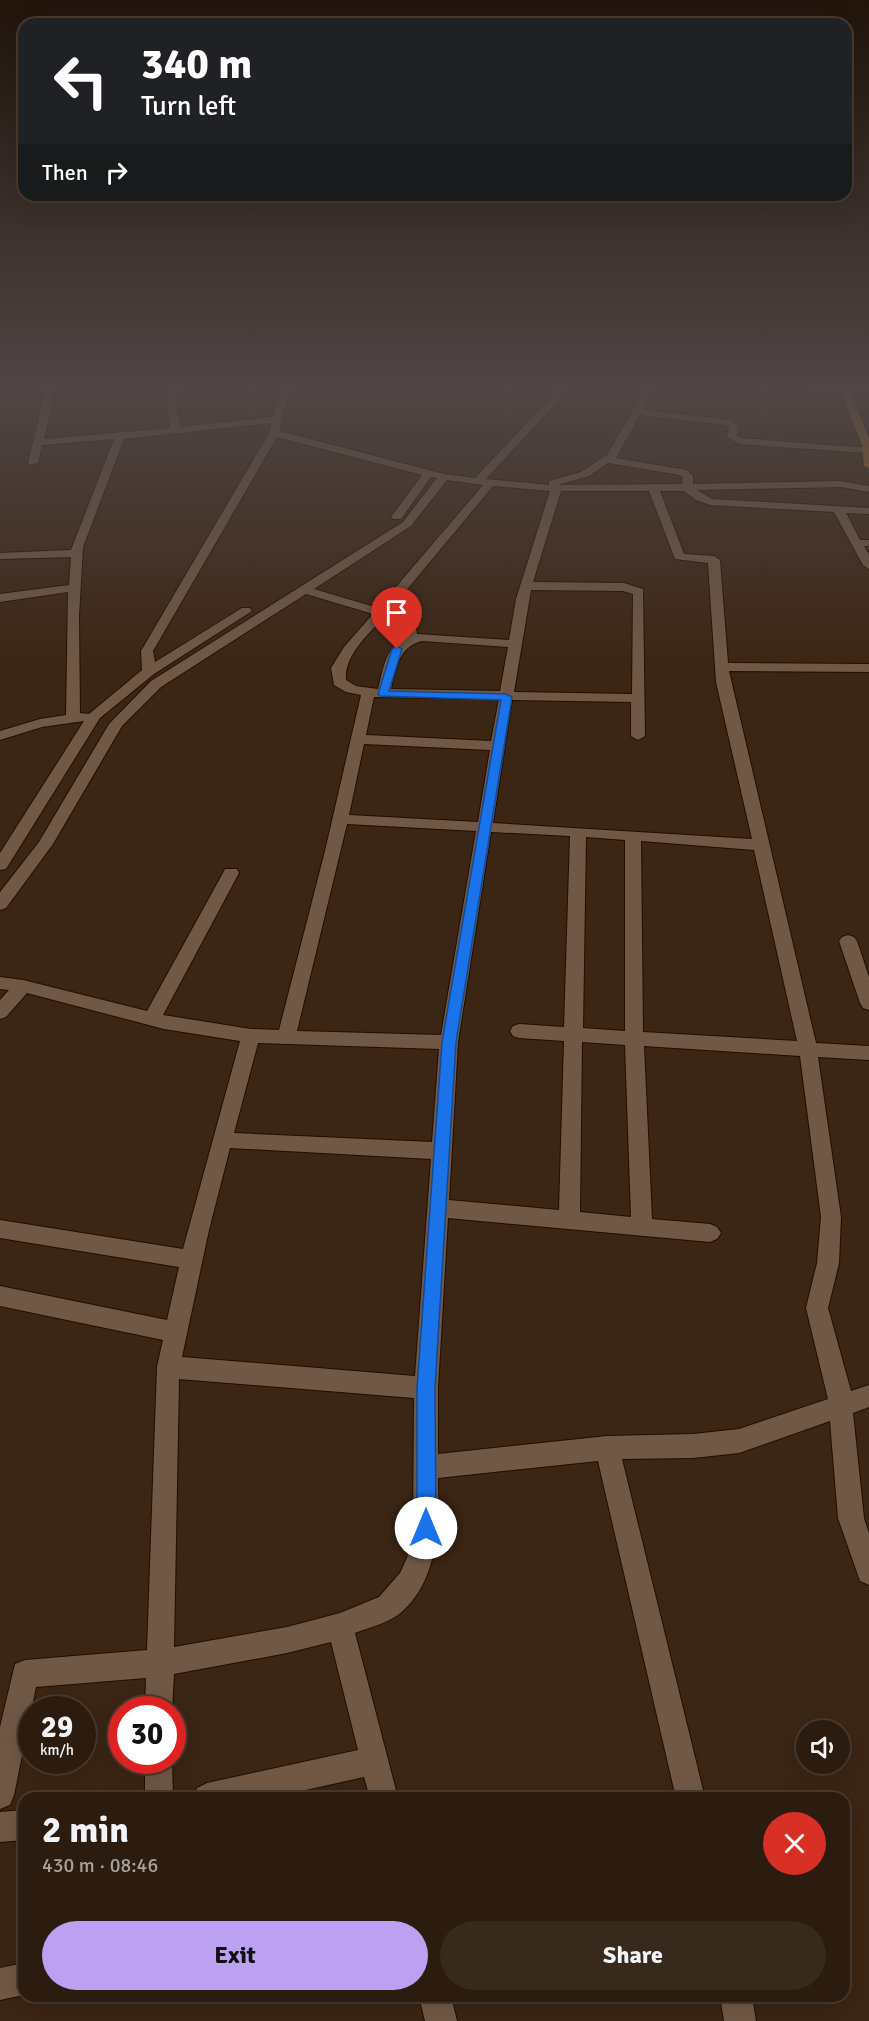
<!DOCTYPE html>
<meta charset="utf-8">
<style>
:root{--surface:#2c1c0f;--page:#38291d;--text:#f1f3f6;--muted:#a6a19e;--line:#483a2f;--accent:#bca0f2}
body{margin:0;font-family:Signika,sans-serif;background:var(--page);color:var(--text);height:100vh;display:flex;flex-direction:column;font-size:22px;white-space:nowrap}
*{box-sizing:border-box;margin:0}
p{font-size:20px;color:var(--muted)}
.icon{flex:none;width:33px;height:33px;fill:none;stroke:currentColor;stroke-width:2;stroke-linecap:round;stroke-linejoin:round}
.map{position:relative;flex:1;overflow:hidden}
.sheet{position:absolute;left:18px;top:1792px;width:832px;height:210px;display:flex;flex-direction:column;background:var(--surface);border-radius:18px;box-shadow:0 6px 24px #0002,0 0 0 2px var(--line)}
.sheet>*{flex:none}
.guide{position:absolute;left:18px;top:18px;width:834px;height:183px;border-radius:18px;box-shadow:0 6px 24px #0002,0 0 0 2px var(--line);background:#202124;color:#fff;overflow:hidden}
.controls{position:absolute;left:796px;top:1720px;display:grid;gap:12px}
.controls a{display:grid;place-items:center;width:54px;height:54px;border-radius:50%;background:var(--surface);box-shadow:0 6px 24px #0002,0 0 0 2px var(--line);font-size:30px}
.speed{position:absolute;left:18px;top:1696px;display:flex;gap:12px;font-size:30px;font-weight:700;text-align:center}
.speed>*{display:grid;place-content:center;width:78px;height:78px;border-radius:50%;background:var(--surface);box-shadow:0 6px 24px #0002,0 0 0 2px var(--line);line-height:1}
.speed small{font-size:15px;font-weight:400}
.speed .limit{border:9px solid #d22;background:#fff;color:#111}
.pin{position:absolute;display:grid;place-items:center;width:51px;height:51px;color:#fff;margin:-62px -26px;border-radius:50% 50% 50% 0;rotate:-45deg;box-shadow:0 0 6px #0007}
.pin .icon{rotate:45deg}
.me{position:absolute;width:66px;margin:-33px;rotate:0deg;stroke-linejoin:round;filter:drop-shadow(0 0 4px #0008)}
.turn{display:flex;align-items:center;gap:21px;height:126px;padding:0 24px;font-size:27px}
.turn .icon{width:78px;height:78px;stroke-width:2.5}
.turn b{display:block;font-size:42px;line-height:51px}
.then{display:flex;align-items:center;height:57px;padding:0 24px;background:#0003;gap:12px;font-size:22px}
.round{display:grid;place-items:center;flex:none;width:63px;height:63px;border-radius:32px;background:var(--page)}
.head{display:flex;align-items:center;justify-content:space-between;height:102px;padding:0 24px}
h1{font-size:36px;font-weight:700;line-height:45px}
.primary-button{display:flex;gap:12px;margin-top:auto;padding:12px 24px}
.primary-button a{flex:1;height:69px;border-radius:36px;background:var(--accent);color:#111;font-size:24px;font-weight:700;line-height:69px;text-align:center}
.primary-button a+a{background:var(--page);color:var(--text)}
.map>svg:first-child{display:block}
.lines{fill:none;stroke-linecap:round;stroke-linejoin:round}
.minor-casing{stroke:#210e00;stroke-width:2}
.major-casing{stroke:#210e00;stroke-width:2}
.minor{fill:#705845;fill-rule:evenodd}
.major{fill:#a16b2b;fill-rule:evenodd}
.route{fill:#1a73e8;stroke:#114b97;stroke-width:1.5}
</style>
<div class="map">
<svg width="869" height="2021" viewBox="0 0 869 2021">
<rect width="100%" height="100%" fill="#3b2514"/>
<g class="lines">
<g class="minor-casing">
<path id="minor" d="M42,386H52L53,401L44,439L170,428L166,406L173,386H183L176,406L180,427L273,417L281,386H291L289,393L378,394L381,395V399H287L279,431L444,474L475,478L562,386H572L486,479L549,485V481L581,472L608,454L646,386H656L643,410L732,420L739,427L737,436L741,438L869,448V452L866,453L739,444L727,437L729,428L726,425L640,415L616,458L687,470L693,476V484L841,481L869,486V492L841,487L697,490L712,499L869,508V514L846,513L860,540H869V546H864L869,555V569L863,565L834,512L710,505L696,500L684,491H660L684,554L714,556L720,560L728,663L869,664V672L729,671L816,1043L869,1046V1060L818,1057L841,1217L839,1263L828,1308L851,1391L869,1385V1407L853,1413L864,1518L869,1534V1585L860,1581L838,1518L830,1421L739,1453L693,1458L622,1459L705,1798H676L598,1461L438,1478C439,1524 439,1583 398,1615C387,1623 368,1628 355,1633L398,1798H370L364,1777L270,1798H193L197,1788L207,1783L358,1750L331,1642L287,1653L174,1674L172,1711L145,1710L146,1678L36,1687L14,1795L10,1805L0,1809V1727L15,1664L25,1660L147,1650L157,1367L163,1340L0,1306V1286L167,1320L179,1267L0,1238V1220L183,1249L240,1041L164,1029L27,993L6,1017L0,1019V1000L9,990L0,989V977L23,980L147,1011L223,873L225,869H237L239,873L163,1015L251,1029L279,1030L325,851L361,695L346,692L334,685L331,668L344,647L373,614L306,594L161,687L122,726L53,844L6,908L0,910V892L39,842L109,724L151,681L403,522L437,478L431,477L401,519H393L391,517L422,475L277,437L153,651L155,662L242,608H250L252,611L154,674L100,718L6,869L0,870V853L84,721L42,727L0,740V731L40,719L66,715L68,592L0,602V594L69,585L71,557L0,559V553L71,550L114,439L42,445L38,463L29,465L28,463L43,401ZM272,423L269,433L141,651L142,670L89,714L80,713L79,616L83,547L124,439ZM608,463L680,475L683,477L682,484L558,485L589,476ZM447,480L483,485L378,608L314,589L411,526ZM493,486L550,491L516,599L509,640L417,634L415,622L408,616L389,611ZM561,491H649L675,559L708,563L716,682L752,839L493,823L512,700L631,702V736L638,740L645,736L643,589L624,583L533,582ZM531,590L623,591L633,594L632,694L514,692ZM384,617L400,622L405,626L404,638C385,648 383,671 378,689L356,686L346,680C344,655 368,635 384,617ZM422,641L508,647L500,691L391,689C396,669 398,647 422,641ZM374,697L499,699L491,741L366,735ZM364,744L490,750L478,822L349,815ZM347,824L476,831L441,1035L297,1031ZM491,832L570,836L564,1027L519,1024L513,1026L510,1031L513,1036L519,1038L564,1041L559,1210L449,1200L458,1042ZM586,837L625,840V1031L583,1028ZM641,841L754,850L797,1041L643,1032ZM582,1042L625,1045L631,1217L580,1212ZM258,1043L439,1049L432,1142L234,1133ZM644,1046L800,1056L821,1217L817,1263L806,1308L828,1399L739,1429L693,1434L607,1436L438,1454V1388L448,1218L710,1242L717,1239L721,1233L717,1227L710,1224L652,1219ZM230,1148L431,1159L415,1376L182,1357L209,1230ZM179,1379L414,1398L413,1528L407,1558L400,1573L379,1597L340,1613L287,1627L174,1647Z
M764,386L869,388V394L769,389Z
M848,935L854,937L857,941L869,977V1010L863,1008L860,1003L839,941L842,937Z
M172,1759L173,1798H145V1761H172Z
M24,1810V1840L0,1842V1812Z
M24,1963V1995L0,2000V1968Z
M419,1996H451L457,2021H425Z
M720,1996H752L756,2021H724Z"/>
</g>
<g class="major-casing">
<path id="major" d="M838,386H848L869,438V469L864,466L862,445Z"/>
</g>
<use href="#minor" class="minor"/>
<use href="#major" class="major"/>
</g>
<linearGradient id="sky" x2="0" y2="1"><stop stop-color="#20140b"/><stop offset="0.58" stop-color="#4f4645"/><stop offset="1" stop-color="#4f4645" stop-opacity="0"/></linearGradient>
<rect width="869" height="669" fill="url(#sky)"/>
<path class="route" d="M397,646L402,649L389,691L506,694L512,697L456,1042L435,1388L436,1528L433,1535L426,1538L419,1535L417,1528V1388L442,1042L501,700L380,696L378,694L392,649Z"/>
</svg>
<div class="controls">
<a><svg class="icon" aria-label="sound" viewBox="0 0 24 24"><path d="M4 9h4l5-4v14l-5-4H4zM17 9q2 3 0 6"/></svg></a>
</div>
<div class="speed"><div>29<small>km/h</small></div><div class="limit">30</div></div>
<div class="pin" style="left:397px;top:649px;background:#d93025"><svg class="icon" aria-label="arrive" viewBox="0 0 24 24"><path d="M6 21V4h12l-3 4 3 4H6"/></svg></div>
<svg class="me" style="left:426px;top:1528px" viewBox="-20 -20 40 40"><circle r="19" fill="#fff"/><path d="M0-13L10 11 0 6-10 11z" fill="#1a73e8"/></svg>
<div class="guide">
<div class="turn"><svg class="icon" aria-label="left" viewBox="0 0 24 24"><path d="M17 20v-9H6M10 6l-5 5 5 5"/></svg><div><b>340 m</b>Turn left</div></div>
<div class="then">Then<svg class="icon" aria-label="right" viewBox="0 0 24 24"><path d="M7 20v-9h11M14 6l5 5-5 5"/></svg></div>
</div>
<section class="sheet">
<div class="head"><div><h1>2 min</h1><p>430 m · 08:46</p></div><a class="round" style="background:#d93025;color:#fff"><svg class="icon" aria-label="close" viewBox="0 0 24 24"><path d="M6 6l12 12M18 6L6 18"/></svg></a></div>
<div class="primary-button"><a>Exit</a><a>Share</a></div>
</section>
</div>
